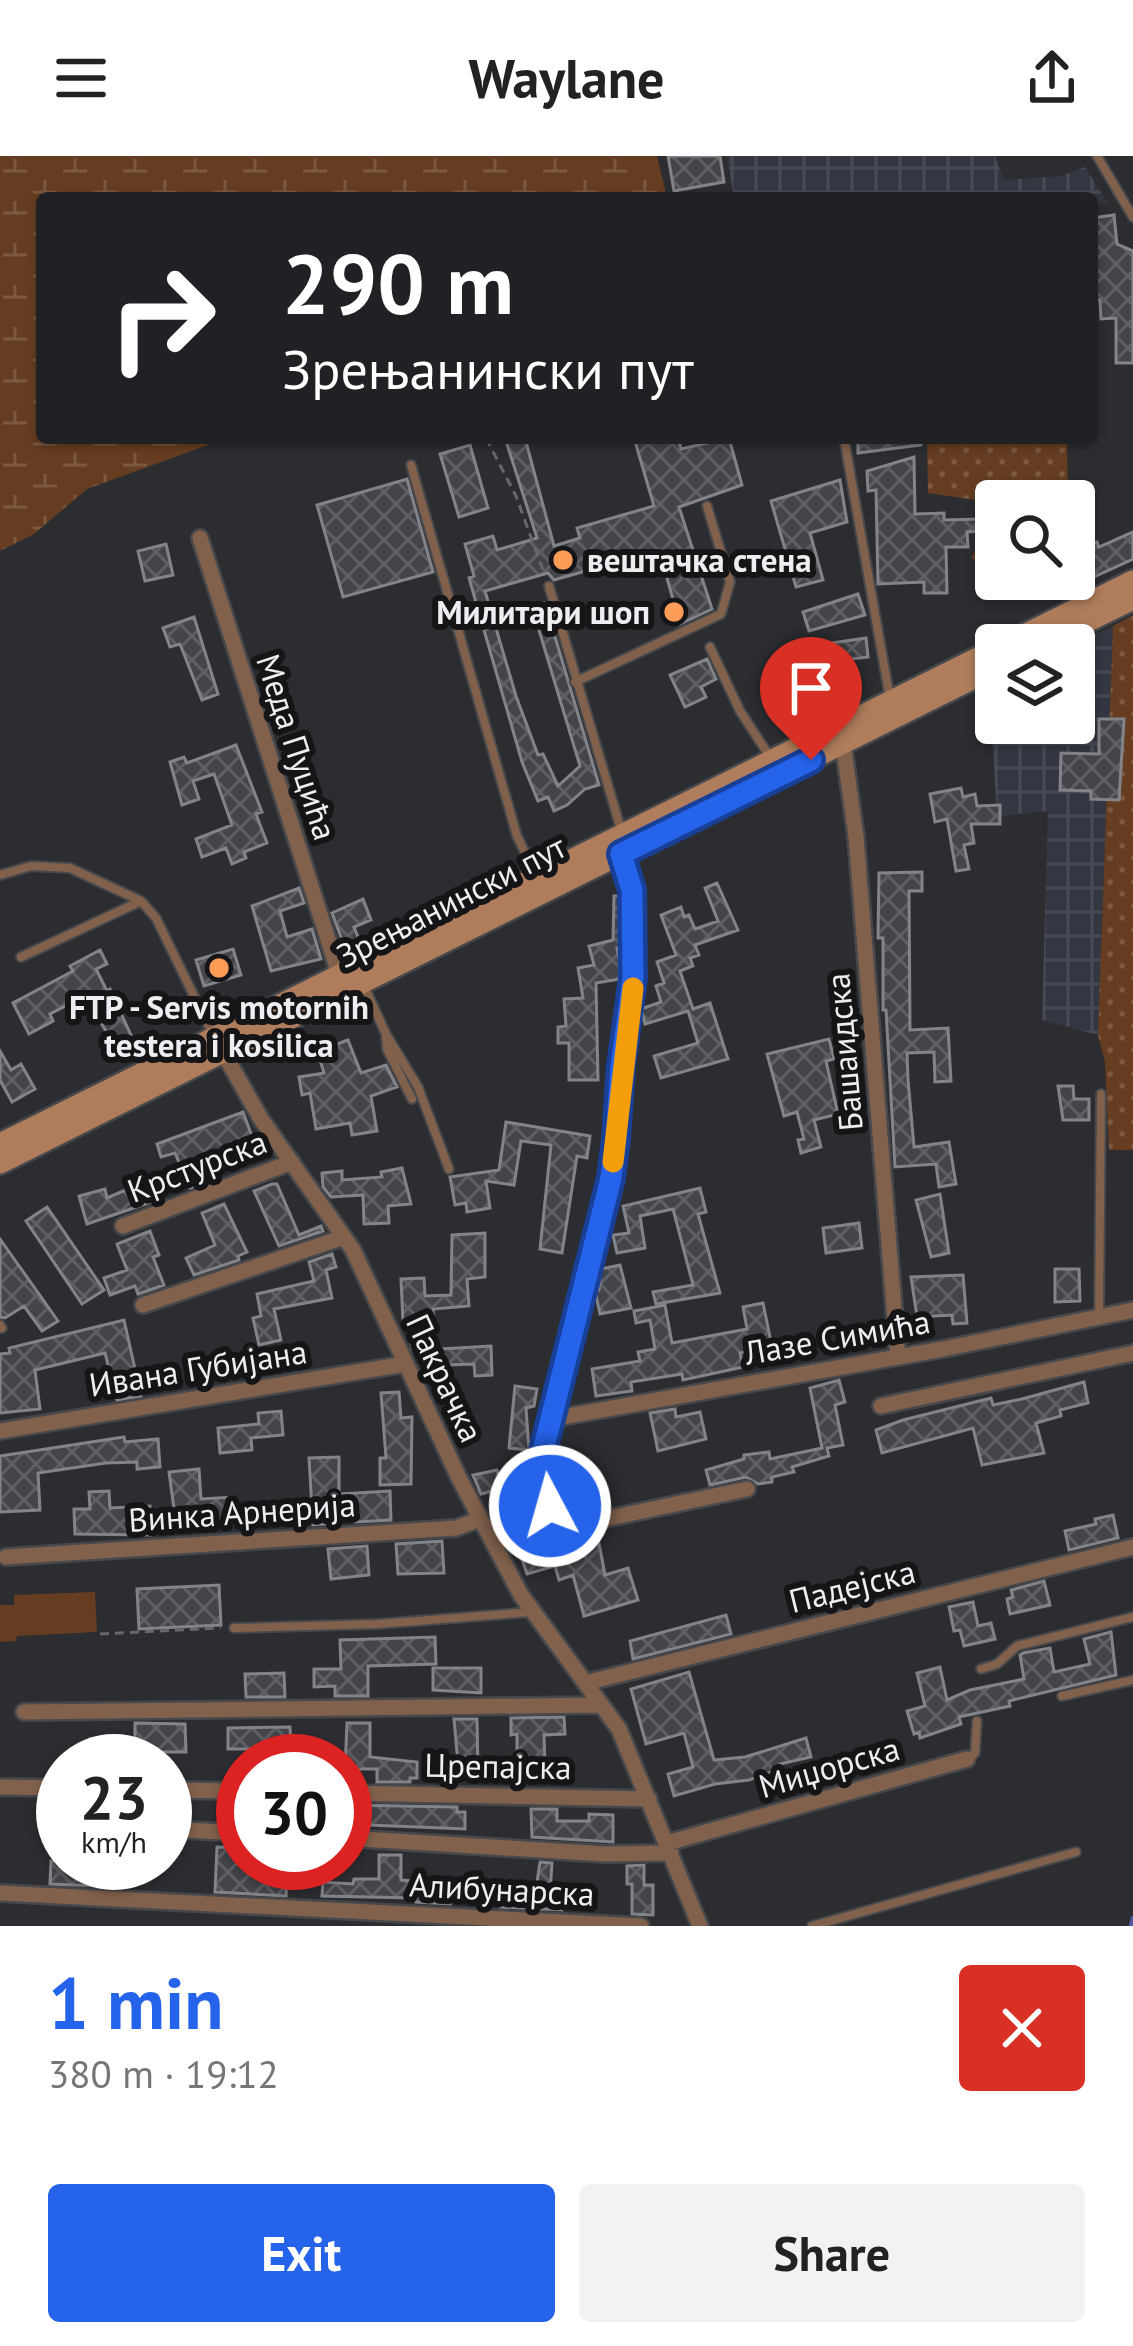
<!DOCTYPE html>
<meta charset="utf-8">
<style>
:root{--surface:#fff;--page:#f2f2f2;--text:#222;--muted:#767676;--accent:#2563eb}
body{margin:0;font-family:"PT Sans",sans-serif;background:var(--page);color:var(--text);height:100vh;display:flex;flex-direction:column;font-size:45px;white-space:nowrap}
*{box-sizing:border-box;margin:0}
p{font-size:39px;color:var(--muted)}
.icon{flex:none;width:66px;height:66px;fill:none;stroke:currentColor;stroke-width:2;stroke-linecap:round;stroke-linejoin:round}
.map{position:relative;height:1770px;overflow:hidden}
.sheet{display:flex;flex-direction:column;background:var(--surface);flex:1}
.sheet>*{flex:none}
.top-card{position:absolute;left:36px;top:36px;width:1062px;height:252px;border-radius:12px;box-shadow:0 3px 9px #0004;background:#202124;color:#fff;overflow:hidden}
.controls{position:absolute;left:975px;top:324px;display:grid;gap:24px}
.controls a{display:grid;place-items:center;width:120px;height:120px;border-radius:12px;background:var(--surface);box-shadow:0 3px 9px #0004;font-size:60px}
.speed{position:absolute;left:36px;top:1578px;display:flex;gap:24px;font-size:60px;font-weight:700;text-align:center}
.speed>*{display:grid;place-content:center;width:156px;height:156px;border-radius:50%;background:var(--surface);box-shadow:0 3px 9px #0004;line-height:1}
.speed small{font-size:30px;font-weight:400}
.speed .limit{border:18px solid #d22;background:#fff;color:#111}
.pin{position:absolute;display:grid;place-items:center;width:102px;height:102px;color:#fff;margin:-123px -51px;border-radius:50% 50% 50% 0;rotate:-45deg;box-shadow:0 0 12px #0007}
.pin .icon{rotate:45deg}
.me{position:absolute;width:132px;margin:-66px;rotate:354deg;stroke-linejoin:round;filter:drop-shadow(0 0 9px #0008)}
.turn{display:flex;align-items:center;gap:42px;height:252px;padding:0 48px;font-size:54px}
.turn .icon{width:156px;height:156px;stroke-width:2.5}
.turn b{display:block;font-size:84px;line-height:102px}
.round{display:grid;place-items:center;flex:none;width:126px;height:126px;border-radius:12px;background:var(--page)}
.headline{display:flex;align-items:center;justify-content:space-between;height:204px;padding:0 48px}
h1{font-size:72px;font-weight:600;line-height:90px;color:var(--accent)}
.button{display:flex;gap:24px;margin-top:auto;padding:24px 48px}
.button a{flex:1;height:138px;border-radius:12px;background:var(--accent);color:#fff;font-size:48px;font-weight:600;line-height:138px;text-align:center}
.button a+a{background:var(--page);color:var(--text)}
header{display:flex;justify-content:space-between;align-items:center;height:156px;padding:0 48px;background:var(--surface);font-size:54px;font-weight:600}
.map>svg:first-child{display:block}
.industrial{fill:url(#industrial-grid)}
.grass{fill:url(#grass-dots)}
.wetland{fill:url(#wetland-marsh)}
.pitch{fill:#663d20}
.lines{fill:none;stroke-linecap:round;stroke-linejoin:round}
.stream{stroke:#5159a1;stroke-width:4.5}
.building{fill:url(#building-cross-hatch);stroke:#83848a;stroke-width:3}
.lane-casing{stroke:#46484c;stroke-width:12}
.street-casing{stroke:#46484c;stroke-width:20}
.secondary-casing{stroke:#46484c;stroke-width:26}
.path{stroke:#67686c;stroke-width:3;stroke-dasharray:9 6;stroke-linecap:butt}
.lane{stroke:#81614c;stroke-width:8}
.street{stroke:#81614c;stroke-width:15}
.secondary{stroke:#b07d5c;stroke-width:21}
.route-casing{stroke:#184099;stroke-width:30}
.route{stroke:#2563eb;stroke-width:21}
.slow{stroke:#f59e0b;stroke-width:21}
.poi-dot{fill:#fd9c57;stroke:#151517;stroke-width:4.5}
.labels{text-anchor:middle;stroke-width:12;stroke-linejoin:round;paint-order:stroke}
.poi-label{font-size:33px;font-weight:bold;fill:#edeef1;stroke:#151517;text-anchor:start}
.street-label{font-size:33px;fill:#edeef1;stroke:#151517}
</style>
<header><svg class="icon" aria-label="menu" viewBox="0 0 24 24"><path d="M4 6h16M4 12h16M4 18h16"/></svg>Waylane<svg class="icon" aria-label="share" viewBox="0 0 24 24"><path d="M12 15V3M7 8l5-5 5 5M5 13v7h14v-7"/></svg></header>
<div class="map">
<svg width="1133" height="1770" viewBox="0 0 1133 1770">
<defs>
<pattern id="industrial-grid" width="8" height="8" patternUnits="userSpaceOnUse" patternTransform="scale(3)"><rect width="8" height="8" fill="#343641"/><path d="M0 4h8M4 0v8" fill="none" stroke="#484a54"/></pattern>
<pattern id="grass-dots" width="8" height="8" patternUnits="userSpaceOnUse" patternTransform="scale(3)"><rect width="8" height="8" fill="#663d20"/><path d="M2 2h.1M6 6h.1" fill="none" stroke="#7c5941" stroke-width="1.8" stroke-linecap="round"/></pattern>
<pattern id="wetland-marsh" width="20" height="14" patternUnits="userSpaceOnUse" patternTransform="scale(3)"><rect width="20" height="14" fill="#663d20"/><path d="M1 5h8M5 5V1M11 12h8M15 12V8" fill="none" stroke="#7c5941"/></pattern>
<pattern id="building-cross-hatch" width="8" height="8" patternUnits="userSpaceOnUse" patternTransform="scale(3)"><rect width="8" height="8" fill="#44454a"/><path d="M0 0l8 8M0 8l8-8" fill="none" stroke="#5f6065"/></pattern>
</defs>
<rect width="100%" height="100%" fill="#2b2d31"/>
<path class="industrial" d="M727,0H995L1004,24L1061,20L1085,11L1108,47L1092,49V42H734Z
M1113,470L1098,879L1042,864L1048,655L997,660L989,531L996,527V567H1074V489Z"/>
<path class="grass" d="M927,282H1067L1068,345H996V414L971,402L986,377L982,345L928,337Z
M1133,459V994H1109L1105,906L1098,879L1113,470Z"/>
<path class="wetland" d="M0,0H657L667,42H42V282H227L87,333L34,378L0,395Z"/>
<path class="pitch" d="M95,1436L97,1476L17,1480L16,1485L0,1486V1449H14V1439Z"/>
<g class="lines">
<path class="stream" d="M1131,1770L1133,1762"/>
</g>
<path class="building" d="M668,0H720L724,26L674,35Z
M1114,59L1117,88L1133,95V207H1116V162L1101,163L1100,144H1092V62Z
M505,282H525L554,390L580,382L577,372L654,350L634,282H678L681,293L729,282L742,329L679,351L712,453L680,468L659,394L554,424L548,417L485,435L516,540L538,599L543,598L558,630L580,610L532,451L545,447L599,629L585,633L567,649L554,655L548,641L538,645L522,606L469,422L474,420L465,388L493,380L497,394L537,382Z
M858,282H921V289L858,297Z
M470,289L488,352L459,361L440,298Z
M914,301L915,358L944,357V364L980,363L981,375L967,376L968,391H946L947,437H924V426L878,428L876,334L868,335L867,315Z
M407,323L433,416L343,441L317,349Z
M840,324L847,366L810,377L823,424L796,431L771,345Z
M1133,376V403L1074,430V402L1081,398L1080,394L1097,386L1099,391Z
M166,388L173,419L145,425L138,395Z
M858,438L865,459L809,475L803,456Z
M194,461L218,538L202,544L180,488L170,491L163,472Z
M866,482L868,501L843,504L849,547L831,550L818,489Z
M707,503L716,523L701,531L706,541L685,551L670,519Z
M1099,563H1124L1119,644L1091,643V635L1060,634L1061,597L1099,598Z
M236,589L262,656L256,658L267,687L244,696L246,702L232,708L226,692L202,701L196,683L232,669L214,618L193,625L199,643L182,649L170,606L184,601L187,607Z
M961,632L963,641L975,638L977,650L1000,649V668H971L974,687L964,689L969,713L956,715L947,663L935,666L930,638Z
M922,716V735H909L910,874L948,872L951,925L935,926L934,896L907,897L908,924L914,991L949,986L956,1028L939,1031L936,1008L895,1011L886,854H883V782H878L879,717Z
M717,727L738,774L695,789L699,799L690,802L693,810L680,815L693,853L710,847L728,903L661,922L654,900L698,887L688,855L645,868L641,853L661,846L656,830L664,827L657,806L676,799L661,759L681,751L684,761L689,759L695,773L718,765L705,732Z
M299,732L304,747L280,755L287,781L312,773L321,803L271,815L252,750Z
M614,740H621L622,750L623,792H617L621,815L620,823L596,827L598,924H569V887H558V871L566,870L564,843L583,842L578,812L594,809L589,790L613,784Z
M363,743L371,764L354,771L360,786L345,792L332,757Z
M233,793L241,819L204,830L196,804Z
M100,794L107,808L96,813L107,835L110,833L135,888L119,897L85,840L50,858L53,865L29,878L13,847L73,815L70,810Z
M829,883L834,903L826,905L838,958L814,964L821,991L801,997L798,984L804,983L797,956L784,960L767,898Z
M348,884L361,917L386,909L397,931L371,940L377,975L352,979L350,967L316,973L310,937L302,939L299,921L324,917L320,904L335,899L332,890Z
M0,895L11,914L21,908L35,933L12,946L0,924Z
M1058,930H1073L1074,943H1089V964H1063Z
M243,956L253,983L232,987L234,1003L209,1011L214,1023L190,1032L175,997L161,1001L157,988Z
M506,966L590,980L587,1002L577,1000L562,1097L540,1093L551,989L521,985L514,1029L486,1025L490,1052L467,1056L466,1047L455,1049L450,1021L499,1014Z
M402,1012L411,1048L388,1050L389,1067L364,1068L363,1039L331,1041L323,1031L322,1017L342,1015V1024L382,1021L381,1016Z
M154,1022L163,1042L87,1068L79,1040L105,1033L107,1042Z
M272,1028H277L299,1079L321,1070L323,1075L279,1090L254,1035Z
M700,1032L706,1056L698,1058L720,1137L656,1148L653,1136L693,1129L673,1053L640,1060L645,1092L617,1097L613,1079L629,1077L623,1050Z
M940,1038L949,1097L931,1101L916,1044Z
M224,1048L247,1096L238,1100L239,1104L194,1119L186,1102L215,1089L202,1057Z
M47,1051L104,1134L82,1148L26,1065Z
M859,1067L862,1092L826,1097L823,1072Z
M150,1075L159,1099L153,1101L164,1129L138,1138L135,1130L110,1139L104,1122L127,1114L117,1088Z
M485,1077V1121L467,1123L469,1150L433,1153L435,1192L412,1193L407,1166H403L401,1123L424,1122L425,1140L451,1139L452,1079Z
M0,1083L58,1165L42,1175L24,1150L5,1162L0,1161Z
M332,1098L336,1111L326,1114L332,1142L274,1153L281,1184L259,1189L253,1162L261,1160L257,1138L314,1125L309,1106Z
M620,1109L631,1152L600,1158L595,1135L599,1134L601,1113Z
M1055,1113H1079L1080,1145L1055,1146Z
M963,1119L967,1167L953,1168L952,1159L917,1161L911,1121Z
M763,1147L772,1191L740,1197L743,1211L683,1224L682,1218L631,1226L632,1235L596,1240L592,1213L640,1205L638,1196L655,1193L650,1164L636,1167L634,1155L665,1149L672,1187L747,1173L743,1151Z
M124,1164L141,1240L117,1244L105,1197L35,1214L40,1253L0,1257V1198L10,1197L9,1192Z
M491,1190L492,1219L475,1220L474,1208L446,1209L447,1223L427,1224L424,1194Z
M839,1224L845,1246L835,1249L843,1289L827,1292L829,1300L792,1311L794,1316L772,1321V1326L758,1328L746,1321L710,1329L706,1314L744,1303V1299L769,1296L770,1303L822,1292L810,1232Z
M1084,1226L1088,1247L1060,1254L1061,1260L1036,1267L1044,1297L982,1309L973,1272L882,1297L876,1274L903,1264L991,1242L993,1249L1022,1243Z
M515,1230L537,1233L534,1250L526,1252L529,1294L509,1292Z
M399,1236L401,1262L412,1261L411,1328L380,1329V1302H386L381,1237Z
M675,1253L676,1261L700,1256L706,1283L658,1295L650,1257Z
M281,1255L283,1279L251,1282L252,1294L220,1297L218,1272L259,1268L258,1257Z
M124,1281L125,1286L158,1283L160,1311L137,1313V1306L106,1307L38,1317L40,1354L0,1356V1300Z
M339,1301V1338L390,1335L391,1364L356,1366V1361L325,1362L326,1368L313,1369L309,1302Z
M199,1313L201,1343L234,1341L236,1367L177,1375L169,1316Z
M497,1314L498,1318L532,1316L542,1369L503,1375L497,1334L481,1338L473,1319Z
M109,1335L110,1352L150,1350L151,1379L75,1378L74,1353H90L89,1336Z
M1113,1359L1118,1382L1069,1394L1065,1375L1096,1368L1095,1363Z
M598,1382L605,1419L628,1412L638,1444L584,1460L573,1419L559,1424L555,1410L527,1418L521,1400Z
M442,1385L444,1417L398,1418L396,1388Z
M367,1390L369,1419L331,1423L328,1393Z
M1044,1425L1050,1449L1010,1458L1007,1443L1013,1441L1011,1434Z
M219,1429L221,1469L139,1473L137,1433Z
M973,1446L978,1470L991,1467L995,1483L964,1490L960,1474L954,1475L949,1451Z
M726,1459L731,1478L633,1503L630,1485Z
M1111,1476L1116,1519L1009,1545L1010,1550L959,1561L961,1568L920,1582L919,1576L914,1578L907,1555L925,1550L917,1517L940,1511L947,1544L970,1534L1024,1523L1020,1499L1023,1497L1050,1492L1054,1516L1090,1508L1084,1483Z
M435,1481L436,1508L368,1510V1540H335V1530L314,1531V1513H341L340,1484Z
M433,1512H481V1537L433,1534Z
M689,1516L714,1604L745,1601L806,1582L811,1601L780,1608L782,1612L749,1624L715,1628L674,1640L668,1618L693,1611L684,1577L646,1588L631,1533Z
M284,1517L285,1541H246L245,1518Z
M564,1561L565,1578L544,1579L545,1609H517V1578L511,1579V1562Z
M454,1563H477L478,1618L459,1619Z
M135,1567L185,1568L186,1596H159V1605H135Z
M347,1567H370V1601L417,1606V1622H410V1626H377V1613H345Z
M290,1571L291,1593H282V1605H250V1593H228V1572Z
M345,1649L457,1651V1656H465V1673L345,1668Z
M531,1653H557V1665H589V1658L613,1659V1686L532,1681Z
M217,1691L243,1692V1707H287L286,1740L215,1736Z
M379,1699H401V1724L451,1728L450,1748L416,1746V1742L322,1740L323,1726L353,1728L354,1723H379Z
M51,1705H63V1710L124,1709L123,1731L50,1728Z
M540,1706L552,1707L550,1736L563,1737L562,1754L501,1751L502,1739L535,1740Z
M644,1709V1729H653V1759L632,1758V1728H627V1710Z"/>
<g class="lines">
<g class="lane-casing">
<path id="lane" d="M1097,0L1133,61
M844,282L890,543
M411,309L517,680L536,719
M549,430L622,677
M710,491L740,555L772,604
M575,526L721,458L730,426L707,350
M0,719L31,710L70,712L141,745L156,762L213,879
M21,801L139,746
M364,830L386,878L418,931L449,1013
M386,880L387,893L412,943
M1099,1158L1101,938
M0,1169L2,1172
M234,1472L378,1468L531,1456
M981,1513L997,1508L1017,1490L1133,1461
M1062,1540L1133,1524
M968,1603L975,1597L977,1565
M812,1770L1076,1696"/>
</g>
<g class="street-casing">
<path id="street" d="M200,382L339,818
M843,587L856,681L898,1201
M621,697C650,764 628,842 621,910C617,948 616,985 611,1022L543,1295L544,1331L555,1357L576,1369L747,1333
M223,896L261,963L353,1094L459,1322L521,1439L619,1573L700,1770
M123,1070L292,1006
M143,1149L344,1081
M881,1250L1133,1197
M551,1263L943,1193L1133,1154
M0,1275L405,1208
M6,1401L456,1372L480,1363
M585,1527L1133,1391
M24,1556L601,1549
M0,1631L63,1632
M165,1634L243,1635
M345,1637L649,1643
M165,1673L243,1677
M345,1682L606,1698L671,1697
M667,1687L967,1603
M0,1737L641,1770"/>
</g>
<g class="secondary-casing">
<path id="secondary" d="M1004,489L1133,425
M1039,489L1133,443
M0,988L996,493
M0,1007L996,511"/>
</g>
<path class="path" d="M486,282L516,340L544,417
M512,1396L560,1380
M100,1478L221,1472"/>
<use href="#lane" class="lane"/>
<use href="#street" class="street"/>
<use href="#secondary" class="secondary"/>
</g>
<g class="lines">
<g class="route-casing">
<path id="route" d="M550,1350L544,1330L543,1295L611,1022L616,983L621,910L633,822L632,734L621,698L811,604"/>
</g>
<use href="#route" class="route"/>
<path class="slow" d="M613,1006L633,832"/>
</g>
<g class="poi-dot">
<circle cx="563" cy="404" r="12"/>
<circle cx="674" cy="456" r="12"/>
<circle cx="219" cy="812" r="12"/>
</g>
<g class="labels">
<g class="poi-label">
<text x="587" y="416">вештачка стена</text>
<text x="650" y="468" text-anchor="end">Милитари шоп</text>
<text x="219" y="863" text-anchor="middle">FTP - Servis motornih<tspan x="219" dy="38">testera i kosilica</tspan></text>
</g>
<g class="street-label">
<text transform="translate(297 591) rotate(72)" y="12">Меда Пуцића</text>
<text transform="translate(451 745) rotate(-27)" y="12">Зрењанински пут</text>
<text transform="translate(844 896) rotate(-95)" y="12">Башаидска</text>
<text transform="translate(197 1010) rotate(-21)" y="12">Крстурска</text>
<text transform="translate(837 1181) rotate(-10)" y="12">Лазе Симића</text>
<text transform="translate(198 1212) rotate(-9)" y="12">Ивана Губијана</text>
<text transform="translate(445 1222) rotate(65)" y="12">Пакрачка</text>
<text transform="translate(242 1356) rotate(-4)" y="12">Винка Арнерија</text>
<text transform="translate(852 1430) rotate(-14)" y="12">Падејска</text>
<text transform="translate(498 1610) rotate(1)" y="12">Црепајска</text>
<text transform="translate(829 1611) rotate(-16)" y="12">Миџорска</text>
<text transform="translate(502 1733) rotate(3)" y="12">Алибунарска</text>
</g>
</g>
</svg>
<div class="controls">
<a><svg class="icon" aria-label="search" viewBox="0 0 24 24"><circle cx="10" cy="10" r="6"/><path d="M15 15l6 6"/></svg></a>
<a><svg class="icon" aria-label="layers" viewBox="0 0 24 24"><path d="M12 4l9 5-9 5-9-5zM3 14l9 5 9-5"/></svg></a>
</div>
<div class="speed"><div>23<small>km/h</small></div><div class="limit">30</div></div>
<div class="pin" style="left:811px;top:604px;background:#d93025"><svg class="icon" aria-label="arrive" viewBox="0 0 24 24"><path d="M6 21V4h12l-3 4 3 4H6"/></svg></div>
<svg class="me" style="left:550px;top:1350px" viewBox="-20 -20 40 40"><circle r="17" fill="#2563eb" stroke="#fff" stroke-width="3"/><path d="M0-11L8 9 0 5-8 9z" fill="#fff"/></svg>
<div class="top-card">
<div class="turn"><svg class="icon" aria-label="right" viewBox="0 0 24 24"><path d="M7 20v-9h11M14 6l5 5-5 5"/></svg><div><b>290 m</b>Зрењанински пут</div></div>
</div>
</div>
<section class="sheet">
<div class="headline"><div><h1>1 min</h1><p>380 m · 19:12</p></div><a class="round" style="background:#d93025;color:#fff"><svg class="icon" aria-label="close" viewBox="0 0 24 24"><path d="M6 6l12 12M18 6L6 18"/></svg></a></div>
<div class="button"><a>Exit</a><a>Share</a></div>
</section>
